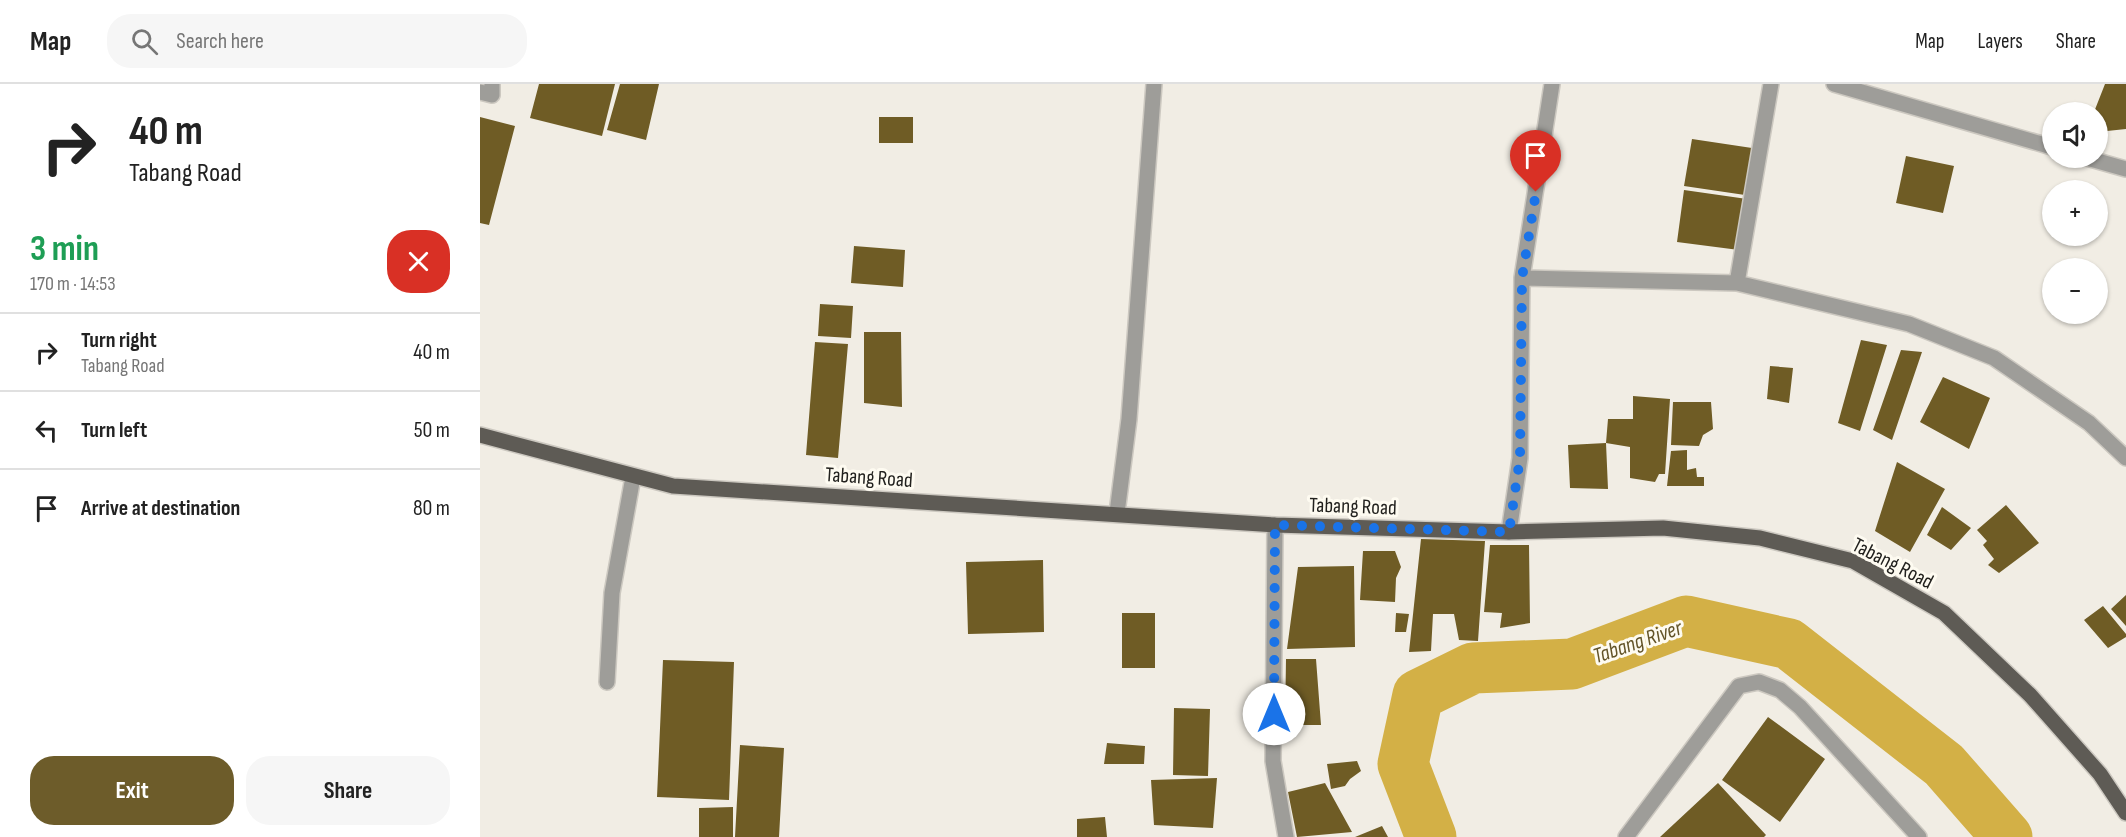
<!DOCTYPE html>
<meta charset="utf-8">
<style>
:root{--surface:#fff;--page:#f6f6f6;--text:#222;--muted:#767676;--line:#e0e0e0;--accent:#6d5c2a}
body{margin:0;font-family:"Sofia Sans Condensed",sans-serif;background:var(--page);color:var(--text);height:100vh;display:flex;flex-direction:column;font-size:22px;white-space:nowrap}
*{box-sizing:border-box;margin:0}
p{font-size:20px;color:var(--muted)}
.icon{flex:none;width:33px;height:33px;fill:none;stroke:currentColor;stroke-width:2;stroke-linecap:round;stroke-linejoin:round}
.map{position:relative;flex:1;overflow:hidden}
.details{display:flex;flex-direction:column;background:var(--surface);width:480px}
.details>*{flex:none}
.top-card{background:#fff;color:var(--text);overflow:hidden}
.fabs{position:absolute;left:1562px;top:18px;display:grid;gap:12px}
.fabs a{display:grid;place-items:center;width:66px;height:66px;border-radius:50%;background:var(--surface);box-shadow:0 2px 4px #0004;font-size:30px}
.pin{position:absolute;display:grid;place-items:center;width:51px;height:51px;color:#fff;margin:-62px -26px;border-radius:50% 50% 50% 0;rotate:-45deg;box-shadow:0 0 6px #0007}
.pin .icon{rotate:45deg}
.me{position:absolute;width:66px;margin:-33px;rotate:0deg;stroke-linejoin:round;filter:drop-shadow(0 0 4px #0008)}
.turn{display:flex;align-items:center;gap:21px;height:126px;padding:0 30px;font-size:27px}
.turn .icon{width:78px;height:78px;stroke-width:2.5}
.turn b{display:block;font-size:42px;line-height:51px}
.round{display:grid;place-items:center;flex:none;width:63px;height:63px;border-radius:24px;background:var(--page)}
.summary{display:flex;align-items:center;justify-content:space-between;height:102px;padding:0 30px}
h1{font-size:36px;font-weight:700;line-height:45px;color:#1e9e55}
.action{display:flex;gap:12px;margin-top:auto;padding:12px 30px}
.action a{flex:1;height:69px;border-radius:24px;background:var(--accent);color:#fff;font-size:24px;font-weight:700;line-height:69px;text-align:center}
.action a+a{background:var(--page);color:var(--text)}
ul{padding:0;list-style:none}
li{display:flex;align-items:center;gap:18px;height:78px;padding:0 30px;border-top:2px solid var(--line)}
li div{flex:1}
li b{display:block;font-size:22px}
li em{font-style:normal}
header{display:flex;align-items:center;gap:36px;box-sizing:border-box;height:84px;padding:0 30px;background:var(--surface);border-bottom:2px solid var(--line)}
header strong{font-size:28px}
nav{display:flex;gap:33px;margin-inline-start:auto;font-size:21px}
.search{width:420px;height:54px;background:var(--page);display:flex;align-items:center;gap:15px;box-sizing:border-box;padding:0 21px;border-radius:24px;color:var(--muted);font-size:22px}
main{display:flex;flex:1;min-height:0}
.map>svg:first-child{display:block}
.lines{fill:none;stroke-linecap:round;stroke-linejoin:round}
.river{stroke:#d3b046;stroke-width:51}
.building{fill:#6f5c25}
.minor-casing{stroke:#ccc8c0;stroke-width:18}
.major-casing{stroke:#ccc8c0;stroke-width:18}
.minor{stroke:#9e9d99;stroke-width:15}
.major{stroke:#5e5b55;stroke-width:15}
.route{stroke:#1a73e8;stroke-width:10;stroke-dasharray:0 18}
.labels{text-anchor:middle;stroke-width:6;stroke-linejoin:round;paint-order:stroke}
.street-label{font-size:21px;fill:#22211e;stroke:#fefbf1}
.water-label{font-size:22px;font-style:italic;fill:#635429;stroke:#fefbf1}
</style>
<header>
<strong>Map</strong>
<div class="search"><svg class="icon" aria-label="search" viewBox="0 0 24 24"><circle cx="10" cy="10" r="6"/><path d="M15 15l6 6"/></svg>Search here</div>
<nav><a>Map</a><a>Layers</a><a>Share</a></nav>
</header>
<main>
<section class="details">
<div class="top-card">
<div class="turn"><svg class="icon" aria-label="right" viewBox="0 0 24 24"><path d="M7 20v-9h11M14 6l5 5-5 5"/></svg><div><b>40 m</b>Tabang Road</div></div>
</div>
<div class="summary"><div><h1>3 min</h1><p>170 m · 14:53</p></div><a class="round" style="background:#d93025;color:#fff"><svg class="icon" aria-label="close" viewBox="0 0 24 24"><path d="M6 6l12 12M18 6L6 18"/></svg></a></div>
<ul>
<li><svg class="icon" aria-label="right" viewBox="0 0 24 24"><path d="M7 20v-9h11M14 6l5 5-5 5"/></svg><div><b>Turn right</b><p>Tabang Road</p></div><em>40 m</em></li>
<li><svg class="icon" aria-label="left" viewBox="0 0 24 24"><path d="M17 20v-9H6M10 6l-5 5 5 5"/></svg><div><b>Turn left</b></div><em>50 m</em></li>
<li><svg class="icon" aria-label="arrive" viewBox="0 0 24 24"><path d="M6 21V4h12l-3 4 3 4H6"/></svg><div><b>Arrive at destination</b></div><em>80 m</em></li>
</ul>
<div class="action"><a>Exit</a><a>Share</a></div>
</section>
<div class="map">
<svg width="1646" height="753" viewBox="0 0 1646 753">
<rect width="100%" height="100%" fill="#f1ede4"/>
<g class="lines">
<path class="river" d="M951,753L923,680L938,611L993,584L1092,580L1206,537L1309,560L1464,681L1527,753"/>
</g>
<path class="building" d="M59,0H135L122,52L50,34Z
M140,0H179L166,56L127,46Z
M1625,0H1646V45L1627,47L1619,55H1617V28H1614Z
M0,33L35,42L9,141L0,139Z
M399,33H433V59H399Z
M1212,55L1272,64L1265,111L1204,102Z
M1426,72L1474,82L1463,129L1416,119Z
M1204,106L1267,115L1259,166L1197,158Z
M374,162L425,166L423,203L371,199Z
M340,220L373,222L371,254L338,252Z
M384,248H421L422,323L384,319Z
M1381,256L1407,261L1380,347L1358,339Z
M335,258L368,260L358,374L326,371Z
M1421,266L1442,268L1412,356L1393,346Z
M1290,282L1313,284L1309,319L1287,315Z
M1463,293L1510,314L1489,365L1440,338Z
M1153,312L1190,315L1185,390H1179L1175,398L1150,394V363L1126,359L1128,335H1153Z
M1193,318H1231L1233,345L1223,351L1219,362L1191,361Z
M1126,359L1128,405L1090,404L1088,361Z
M1207,366V386L1216,384L1217,393H1224V402H1187L1191,367Z
M1417,378L1465,405L1430,468L1395,447Z
M1526,421L1559,459L1519,489L1508,481L1514,475L1503,461L1507,457L1497,446Z
M1462,423L1491,444L1471,466L1447,451Z
M941,455L1005,457L998,557L979,556L974,530H953L951,567L929,568Z
M1010,461H1049L1050,539L1020,544L1022,529L1004,528Z
M883,467H915L921,483L916,494L915,518L880,516Z
M563,476L564,548L488,550L486,478Z
M874,482L875,563L807,565L818,483Z
M1646,511V542L1631,525Z
M1623,522L1646,550V553L1628,564L1604,536Z
M642,529H675V584H642Z
M916,529L929,530L926,548H915Z
M806,575H836L841,641H805Z
M183,576L254,578L249,716L177,713Z
M694,624L730,625L728,692L693,691Z
M1288,633L1345,675L1300,738L1242,696Z
M627,659L665,662L664,680H624Z
M260,661L304,664L299,753H255Z
M877,677L881,687L870,695L865,702L851,705L847,680Z
M737,694L733,744L674,741L671,696Z
M845,699L872,748L817,753L808,708Z
M1238,699L1286,751L1284,753H1180Z
M253,723V753H219V724Z
M625,733L627,753H597V735Z
M902,742L908,753H875Z"/>
<g class="lines">
<g class="minor-casing">
<path id="minor" d="M1354,0L1572,63
M0,8L12,11V0
M1607,74L1646,85
M1042,194L1257,199L1429,240L1514,274L1609,339L1646,374
M1257,199L1291,0
M637,429L649,335L674,0
M795,441L793,677L806,753
M1029,448L1040,374L1042,194L1072,0
M127,598L132,509L153,393
M1146,753L1259,602L1279,598L1300,606L1320,623L1439,753"/>
</g>
<g class="major-casing">
<path id="major" d="M0,351L193,402L795,441L1029,448L1183,444L1280,454L1373,477L1464,529L1550,611L1620,690L1646,729"/>
</g>
<use href="#minor" class="minor"/>
<use href="#major" class="major"/>
</g>
<g class="lines">
<path class="route" d="M794,630L795,441L1029,448L1040,374L1042,194L1056,108"/>
</g>
<g class="labels">
<g class="street-label">
<text transform="translate(389 393) rotate(4)" y="7">Tabang Road</text>
<text transform="translate(873 422) rotate(2)" y="7">Tabang Road</text>
<text transform="translate(1413 479) rotate(27)" y="7">Tabang Road</text>
</g>
<g class="water-label">
<text transform="translate(1157 557) rotate(-19)" y="8">Tabang River</text>
</g>
</g>
</svg>
<div class="fabs">
<a><svg class="icon" aria-label="sound" viewBox="0 0 24 24"><path d="M4 9h4l5-4v14l-5-4H4zM17 9q2 3 0 6"/></svg></a>
<a>+</a>
<a>−</a>
</div>
<div class="pin" style="left:1056px;top:108px;background:#d93025"><svg class="icon" aria-label="arrive" viewBox="0 0 24 24"><path d="M6 21V4h12l-3 4 3 4H6"/></svg></div>
<svg class="me" style="left:794px;top:630px" viewBox="-20 -20 40 40"><circle r="19" fill="#fff"/><path d="M0-13L10 11 0 6-10 11z" fill="#1a73e8"/></svg>
</div>
</main>
